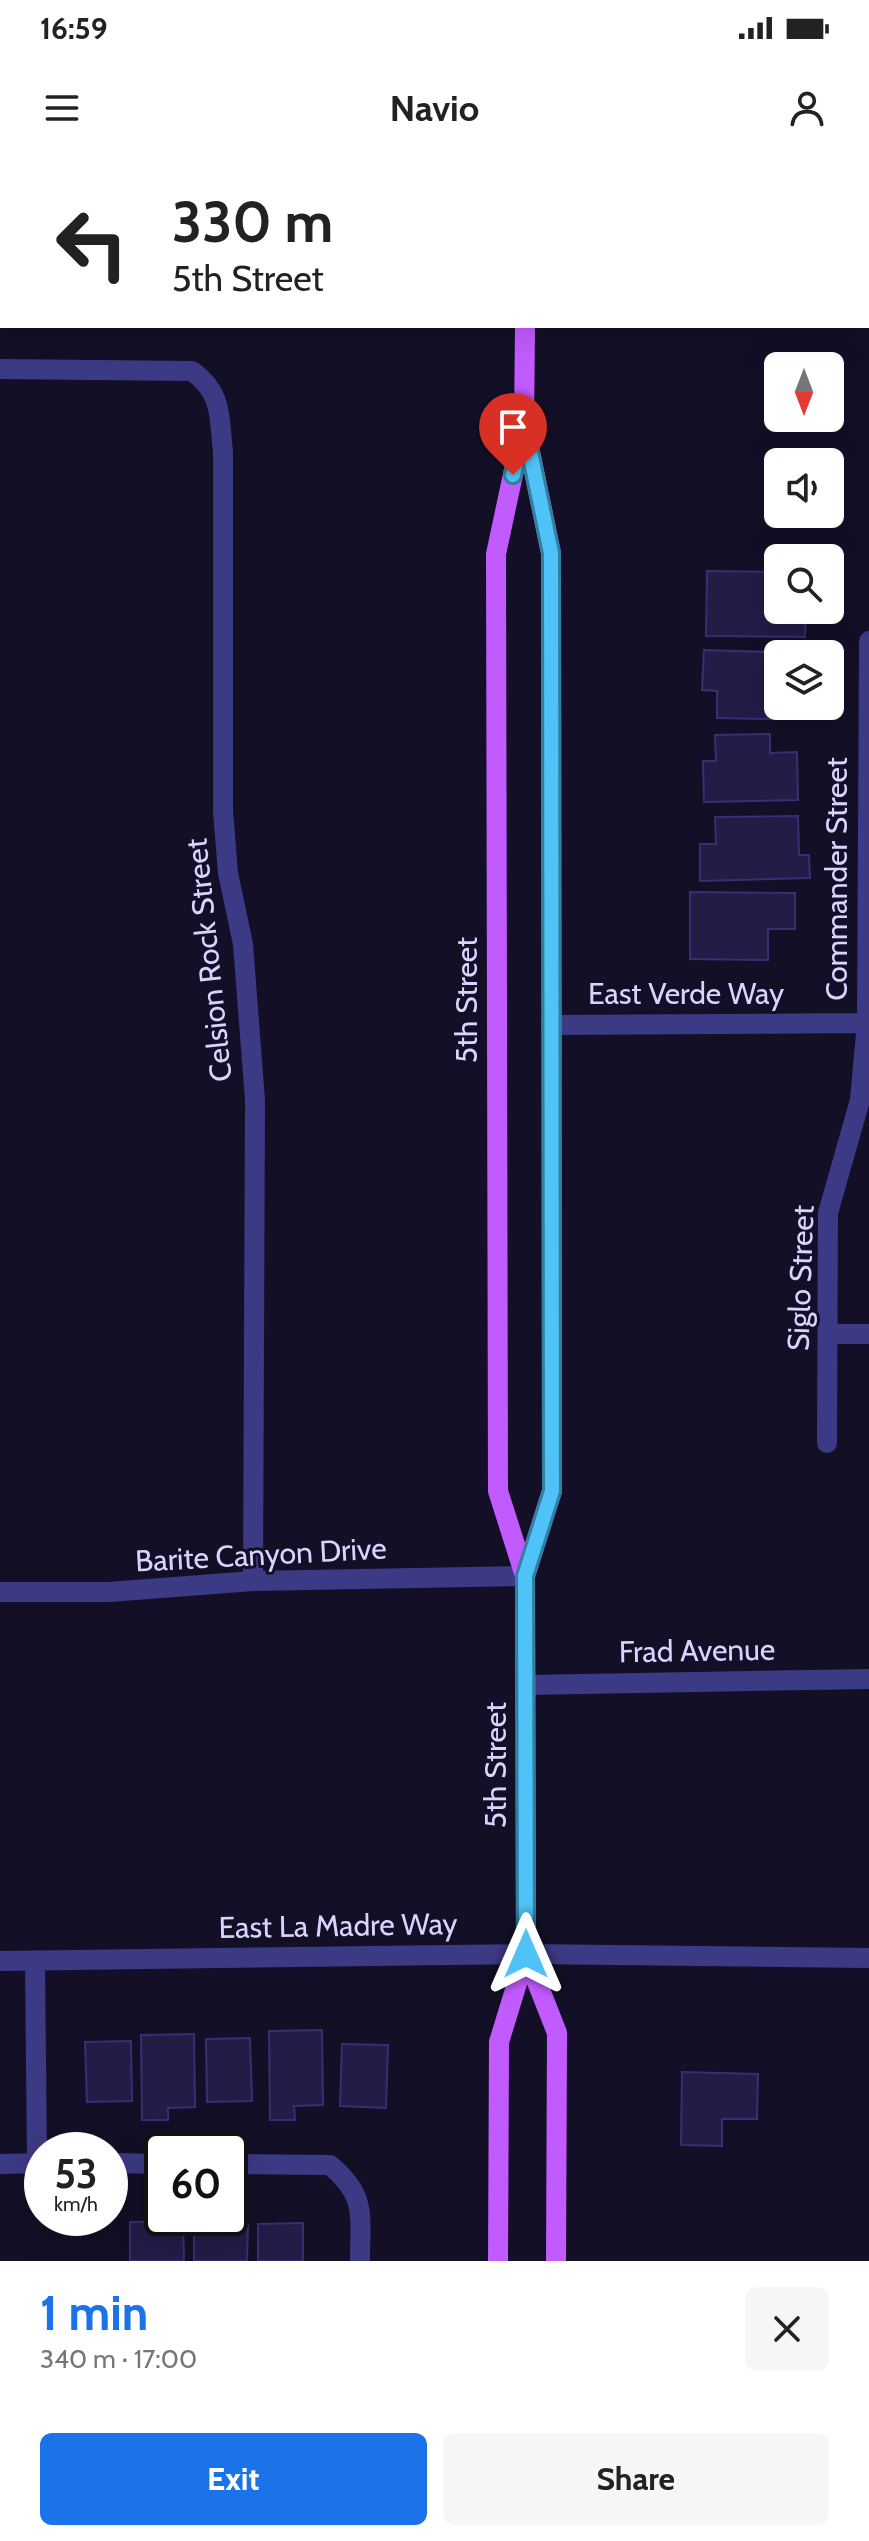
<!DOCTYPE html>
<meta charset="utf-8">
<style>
:root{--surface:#fff;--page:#f6f6f6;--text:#222;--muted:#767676;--accent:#1a73e8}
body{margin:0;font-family:Cabin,sans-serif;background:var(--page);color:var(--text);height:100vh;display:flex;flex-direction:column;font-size:30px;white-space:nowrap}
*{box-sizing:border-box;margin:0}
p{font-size:26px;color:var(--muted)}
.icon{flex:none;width:44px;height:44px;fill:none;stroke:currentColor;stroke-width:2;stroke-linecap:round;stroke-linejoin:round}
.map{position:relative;height:2101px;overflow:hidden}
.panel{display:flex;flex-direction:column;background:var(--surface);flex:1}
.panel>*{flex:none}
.top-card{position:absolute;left:0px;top:0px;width:870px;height:168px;box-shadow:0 8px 32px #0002;background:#fff;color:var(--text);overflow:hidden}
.needle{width:52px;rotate:180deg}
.tools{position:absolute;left:764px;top:192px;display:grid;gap:16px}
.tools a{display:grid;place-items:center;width:80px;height:80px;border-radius:12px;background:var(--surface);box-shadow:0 8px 32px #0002;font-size:40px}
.speed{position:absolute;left:24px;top:1972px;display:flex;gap:16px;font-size:40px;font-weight:700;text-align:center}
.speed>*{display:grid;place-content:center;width:104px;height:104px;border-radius:50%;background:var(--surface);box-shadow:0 8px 32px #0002;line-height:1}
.speed small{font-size:20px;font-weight:400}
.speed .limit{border:4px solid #111;border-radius:12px;background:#fff;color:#111}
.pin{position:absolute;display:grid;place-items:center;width:68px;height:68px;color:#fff;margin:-82px -34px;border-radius:50% 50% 50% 0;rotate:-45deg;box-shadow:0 0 8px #0007}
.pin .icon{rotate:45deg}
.me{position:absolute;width:88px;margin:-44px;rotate:0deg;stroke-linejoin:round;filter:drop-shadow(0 0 6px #0008)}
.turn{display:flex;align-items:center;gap:28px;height:168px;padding:0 40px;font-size:36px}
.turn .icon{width:104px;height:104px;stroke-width:2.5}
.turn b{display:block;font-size:56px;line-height:68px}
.round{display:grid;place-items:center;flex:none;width:84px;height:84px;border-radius:12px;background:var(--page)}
.head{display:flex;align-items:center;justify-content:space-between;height:136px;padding:0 40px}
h1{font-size:48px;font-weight:800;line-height:60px;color:var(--accent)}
.action{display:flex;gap:16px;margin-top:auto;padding:16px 40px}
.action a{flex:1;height:92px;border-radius:12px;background:var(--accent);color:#fff;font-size:32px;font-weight:800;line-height:92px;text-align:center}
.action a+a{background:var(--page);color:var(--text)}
.status{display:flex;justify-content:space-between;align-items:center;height:56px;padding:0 40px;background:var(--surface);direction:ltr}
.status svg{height:22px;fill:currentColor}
header{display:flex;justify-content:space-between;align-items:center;height:104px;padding:0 40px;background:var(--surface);font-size:36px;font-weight:800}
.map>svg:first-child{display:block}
.building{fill:#241b47;stroke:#3b2d73;stroke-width:2}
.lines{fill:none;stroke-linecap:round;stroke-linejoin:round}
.minor{stroke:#3d3a85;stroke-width:20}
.major{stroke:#c25bff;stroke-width:20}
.route-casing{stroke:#337fa1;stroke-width:20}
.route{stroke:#4fc3f7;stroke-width:14}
.labels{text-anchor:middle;stroke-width:6;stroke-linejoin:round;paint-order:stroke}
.street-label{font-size:30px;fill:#d9d4ff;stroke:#130f26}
</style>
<div class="status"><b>16:59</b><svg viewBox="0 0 49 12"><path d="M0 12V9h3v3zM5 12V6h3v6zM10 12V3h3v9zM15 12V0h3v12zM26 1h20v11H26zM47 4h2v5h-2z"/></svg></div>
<header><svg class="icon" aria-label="menu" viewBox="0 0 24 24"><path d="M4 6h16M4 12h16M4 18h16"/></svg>Navio<svg class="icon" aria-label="person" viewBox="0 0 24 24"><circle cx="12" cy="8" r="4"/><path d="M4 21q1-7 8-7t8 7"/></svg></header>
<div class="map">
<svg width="869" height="2101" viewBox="0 0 869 2101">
<rect width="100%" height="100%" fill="#130f26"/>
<path class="building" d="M707,411L778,412V450H806L805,477L706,476Z
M704,490L800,493V494H778V541H770V559L717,558V531L702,530Z
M770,574V593L797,592L798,640L704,642L703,601H716L715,575Z
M798,656L799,695H809L810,718L700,721V684H716L715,657Z
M690,732L795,733V769H768V800L690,799Z
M322,1870L323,1945L294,1946L295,1960H270L269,1871Z
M194,1874L195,1947L168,1948V1960H142L141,1875Z
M250,1878L252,1941L207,1942L206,1879Z
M131,1881L132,1941L87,1942L85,1882Z
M342,1884L388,1885L386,1948L340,1946Z
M682,1912L758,1914L757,1959H722V1986L681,1985Z
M194,2058H219V2065H248L247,2101H194Z
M183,2061L184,2101H130V2062Z
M303,2063V2101H258V2064Z"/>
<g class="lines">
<path class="minor" d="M0,209L192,211C223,233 219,257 223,292V651L228,713L243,784L255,940L253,1421
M551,865L869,863
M828,1174H869
M827,1283L828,1053L860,940L867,863L869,481
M0,1432H109L253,1421L525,1416
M526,1525L869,1519
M0,1801L526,1794L869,1798
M35,1801L37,2003
M110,2003L162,2004
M0,2004L42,2003
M230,2004L330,2005C367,2036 360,2055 360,2101"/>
<path class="major" d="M526,0V2
M525,166L524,263L551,393L552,1331L525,1416
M526,1794L557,1873L556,2101
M498,2101L499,1882L526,1794L525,1416L498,1331L496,394L524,263"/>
</g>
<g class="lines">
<g class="route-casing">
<path id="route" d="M513,315L524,263L551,393L552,1331L525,1416L526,1794"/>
</g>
<use href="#route" class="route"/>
</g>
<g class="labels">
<g class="street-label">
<text transform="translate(837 719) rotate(-90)" y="10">Commander Street</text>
<text transform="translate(209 800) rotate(-96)" y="10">Celsion Rock Street</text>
<text x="686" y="844">East Verde Way</text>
<text transform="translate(467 840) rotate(-90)" y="10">5th Street</text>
<text transform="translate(801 1118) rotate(-88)" y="10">Siglo Street</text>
<text transform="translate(261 1395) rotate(-3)" y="10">Barite Canyon Drive</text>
<text transform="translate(697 1491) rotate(-1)" y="10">Frad Avenue</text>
<text transform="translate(496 1605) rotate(-90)" y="10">5th Street</text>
<text transform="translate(338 1766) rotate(-1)" y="10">East La Madre Way</text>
</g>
</g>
</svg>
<div class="tools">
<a><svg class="needle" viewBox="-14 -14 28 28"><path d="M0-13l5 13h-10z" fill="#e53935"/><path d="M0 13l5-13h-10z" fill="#767676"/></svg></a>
<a><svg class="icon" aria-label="sound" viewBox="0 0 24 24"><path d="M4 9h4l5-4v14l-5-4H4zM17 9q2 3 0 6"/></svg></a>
<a><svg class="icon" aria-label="search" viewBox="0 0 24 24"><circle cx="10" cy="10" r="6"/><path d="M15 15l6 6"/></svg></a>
<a><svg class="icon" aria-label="layers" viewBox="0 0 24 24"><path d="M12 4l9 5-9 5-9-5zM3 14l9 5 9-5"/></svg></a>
</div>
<div class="speed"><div>53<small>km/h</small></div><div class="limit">60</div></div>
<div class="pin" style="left:513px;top:315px;background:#d93025"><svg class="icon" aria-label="arrive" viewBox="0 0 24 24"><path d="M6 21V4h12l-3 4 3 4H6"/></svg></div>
<svg class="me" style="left:526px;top:1794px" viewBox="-20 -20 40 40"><path d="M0-17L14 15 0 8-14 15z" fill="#4fc3f7" stroke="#fff" stroke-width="4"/></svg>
<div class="top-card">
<div class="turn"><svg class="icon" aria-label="left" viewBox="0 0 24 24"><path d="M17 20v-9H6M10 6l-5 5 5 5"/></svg><div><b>330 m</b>5th Street</div></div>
</div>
</div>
<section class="panel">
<div class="head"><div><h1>1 min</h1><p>340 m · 17:00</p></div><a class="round"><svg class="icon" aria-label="close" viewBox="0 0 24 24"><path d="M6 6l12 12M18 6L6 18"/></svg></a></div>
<div class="action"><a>Exit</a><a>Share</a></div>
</section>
